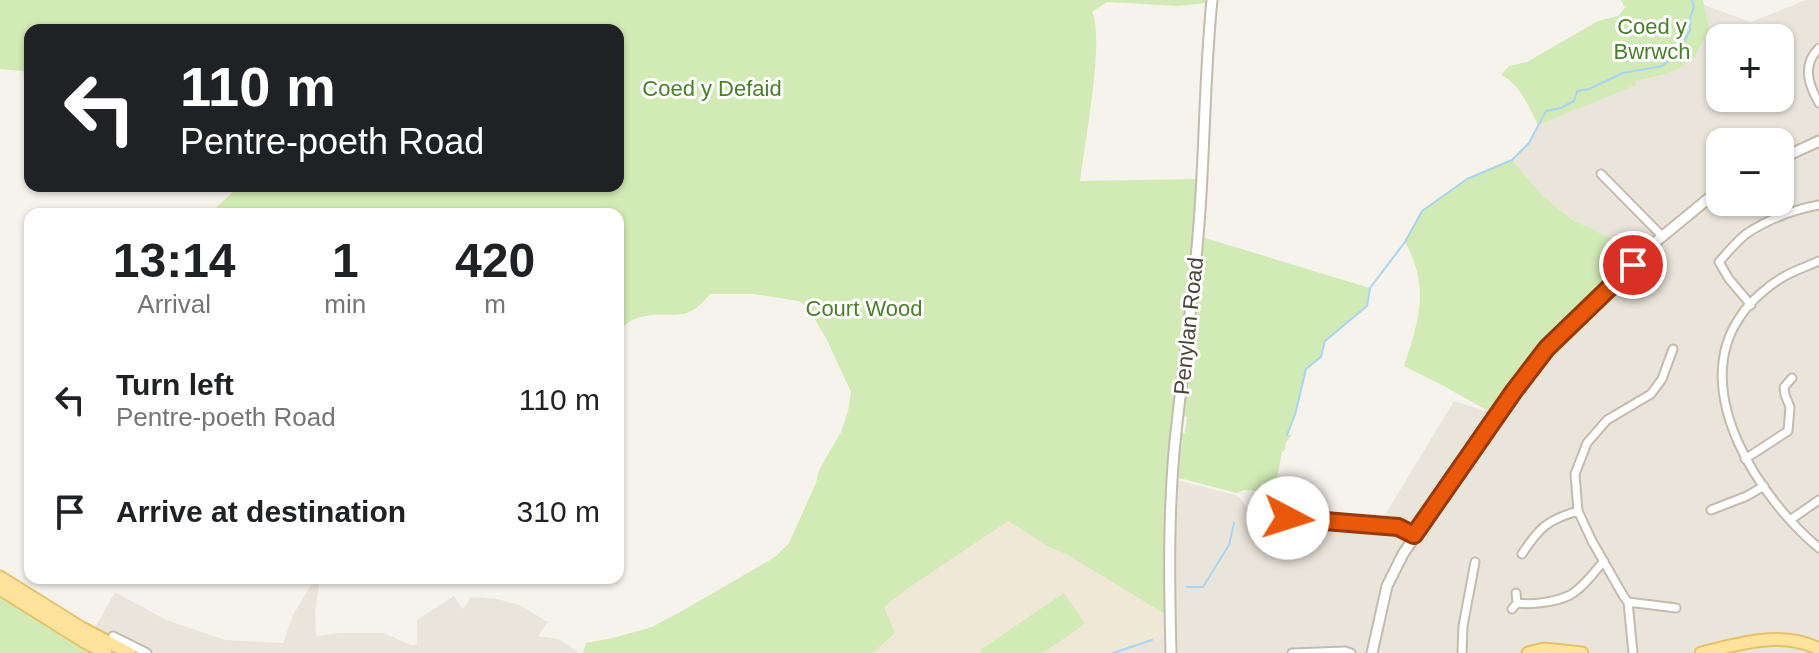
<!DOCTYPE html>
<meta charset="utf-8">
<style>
:root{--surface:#fff;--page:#f2f2f2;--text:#202124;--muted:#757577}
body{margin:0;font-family:Helvetica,sans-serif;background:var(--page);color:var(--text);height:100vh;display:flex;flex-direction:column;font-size:30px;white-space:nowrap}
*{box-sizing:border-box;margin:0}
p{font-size:26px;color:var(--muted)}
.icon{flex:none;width:44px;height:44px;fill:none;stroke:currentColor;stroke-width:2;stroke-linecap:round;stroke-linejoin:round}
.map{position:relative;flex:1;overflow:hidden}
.side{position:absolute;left:24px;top:208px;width:600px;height:376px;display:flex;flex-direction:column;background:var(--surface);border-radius:16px;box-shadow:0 2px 6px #0004}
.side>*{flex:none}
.banner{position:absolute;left:24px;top:24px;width:600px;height:168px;border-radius:16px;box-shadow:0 2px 6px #0004;background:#202124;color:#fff;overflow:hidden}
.tools{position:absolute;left:1706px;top:24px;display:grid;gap:16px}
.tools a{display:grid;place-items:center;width:88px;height:88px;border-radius:16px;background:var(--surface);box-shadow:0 2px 6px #0004;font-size:40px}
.pin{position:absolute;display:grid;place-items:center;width:68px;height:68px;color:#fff;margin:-34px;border:4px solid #fff;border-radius:50%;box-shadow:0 2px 8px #0007}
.me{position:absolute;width:88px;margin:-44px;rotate:95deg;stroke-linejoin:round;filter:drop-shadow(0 0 6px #0008)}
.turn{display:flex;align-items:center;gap:28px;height:168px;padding:0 24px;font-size:36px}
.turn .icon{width:104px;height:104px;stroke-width:2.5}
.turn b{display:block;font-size:56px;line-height:68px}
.eta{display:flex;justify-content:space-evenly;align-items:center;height:136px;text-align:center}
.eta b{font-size:48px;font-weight:600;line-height:56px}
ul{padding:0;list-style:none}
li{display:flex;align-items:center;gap:24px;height:112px;padding:0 24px}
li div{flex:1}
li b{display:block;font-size:30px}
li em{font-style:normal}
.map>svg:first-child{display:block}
.residential{fill:#eae5da;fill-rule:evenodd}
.education{fill:#efe8d6}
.green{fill:#d2eab5}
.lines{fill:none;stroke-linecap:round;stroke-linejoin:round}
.stream{stroke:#a9d4f2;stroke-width:2}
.minor-casing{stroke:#c2bbae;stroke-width:11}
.tertiary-casing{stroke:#c2bbae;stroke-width:13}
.primary-casing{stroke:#e6c16a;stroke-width:15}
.minor{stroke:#fff;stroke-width:7}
.tertiary{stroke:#fff;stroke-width:9}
.primary{stroke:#ffe39c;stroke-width:11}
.route-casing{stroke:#983908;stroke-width:20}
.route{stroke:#ea580c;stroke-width:14}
.labels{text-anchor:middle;stroke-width:6;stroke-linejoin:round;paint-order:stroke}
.park-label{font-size:22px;fill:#4a7f2a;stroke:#fff}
.street-label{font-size:22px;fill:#4b4439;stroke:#fff}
</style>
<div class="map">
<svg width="1819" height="653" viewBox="0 0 1819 653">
<rect width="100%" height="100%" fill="#f6f3ec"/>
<path class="residential" d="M1806,0H1819V653H1112L1167,636L1165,601L1167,593L1173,479L1235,495L1241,499L1250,512L1255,514L1379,525L1454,401L1492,413L1549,338L1563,326L1637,253L1571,219L1544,197L1512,160L1529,143L1538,125L1635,85V81L1665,74L1709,29L1704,5L1751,22ZM1720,38H1780V98H1720ZM1720,142H1780V202H1720Z
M315,578H320L315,612L316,636L339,633H383L411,645H417V620L454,596L463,609L471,597L497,599L519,605L548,622L538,636L559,639L580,653H129L92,633L115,592L166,620L225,640L283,643L293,615Z"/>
<path class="education" d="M1008,520L1049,547L1068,555L1166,615L1167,636L1112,653H873L895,633L883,608L907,589Z"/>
<path class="green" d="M0,0H1208L1207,3L1177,6L1107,2L1092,12C1105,38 1084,147 1080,181L1196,179L1192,245L1167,488L1166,615L1068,555L1049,547L1008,521L907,589L884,607L895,633L873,653H583L586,643L613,638L652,627L682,611L775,557L789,543L816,483L819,470L841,432L848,411L851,392L826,338L808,308L799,301L754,294H710C685,326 674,309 641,317C632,319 625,325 618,329V214H209L234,191L236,186H618V30H30V93L23,71L0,69Z
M1621,0H1703L1709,29L1695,57L1680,68L1666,74L1635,81L1636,85L1538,125C1529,107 1519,83 1501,75L1509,66L1527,62L1598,21L1618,16L1625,8Z
M1512,160L1544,197L1571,219L1638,252L1605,287L1549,338L1492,413L1440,384L1404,366C1419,321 1430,287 1405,242L1422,211L1467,179Z
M1202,237L1370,288L1367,306L1325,341L1321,357L1306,369L1295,415L1288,435H1292L1286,442L1285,450L1282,452L1277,478L1282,480L1280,486L1262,483L1259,491L1244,490L1237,493L1175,477L1179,434L1185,433L1187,417L1182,415Z
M1064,593L1085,624L1043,653H982L980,650Z
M0,597L93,653H0Z"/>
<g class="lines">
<path class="stream" d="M1287,435L1295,415L1306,369L1321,357L1325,341L1367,306L1370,288L1405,242L1422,211L1467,179L1512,160L1529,143L1546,111L1561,108L1574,101L1577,91L1589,89L1623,73L1662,66L1680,50L1690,30V18L1694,7L1692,0
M1187,587H1203L1229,545L1234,523
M1113,653L1152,640"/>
<g class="minor-casing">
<path id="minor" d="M1819,48C1802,65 1808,84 1819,103
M1601,174L1662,236
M1819,261C1808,266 1796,270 1785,276C1769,285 1750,301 1740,317C1688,392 1761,500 1819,548
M1751,305L1729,279L1719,262C1727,253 1736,242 1746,234C1768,219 1793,210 1819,205
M1745,459L1788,431L1790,407L1785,395L1784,387L1792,378
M1711,510L1747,496L1764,486
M1288,518L1398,527L1414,535
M1790,520L1819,500
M1522,554C1539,528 1547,520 1578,511
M1628,602L1676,608
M1517,603C1533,605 1556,602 1570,595C1583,588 1594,572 1604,561
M1512,609L1517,603L1516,593
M113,636L147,653
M1292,653L1345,651L1351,653
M1462,653L1463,626L1475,562
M1633,653L1628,602L1624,597L1592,541L1578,511L1575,474L1587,443L1607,420L1651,394L1662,379L1673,349"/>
</g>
<g class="tertiary-casing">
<path id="tertiary" d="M1780,159L1819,141
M1171,653C1169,578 1168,497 1177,423C1184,361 1193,298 1198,236C1205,158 1204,78 1212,0
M1372,653L1387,586L1403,554L1514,391L1547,348L1618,281L1647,249L1720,189"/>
</g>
<g class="primary-casing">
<path id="primary" d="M0,577L80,627L129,653
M0,589L83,641L106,653
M1528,653L1544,649L1582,653
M1701,653C1740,644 1781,630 1819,649"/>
</g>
<use href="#minor" class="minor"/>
<use href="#tertiary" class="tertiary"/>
<use href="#primary" class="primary"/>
</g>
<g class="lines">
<g class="route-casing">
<path id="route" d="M1288,518L1398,527L1414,535L1514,391L1547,348L1633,265"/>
</g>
<use href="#route" class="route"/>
</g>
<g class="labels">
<g class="park-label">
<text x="1652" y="34">Coed y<tspan x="1652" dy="25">Bwrwch</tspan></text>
<text x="712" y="96">Coed y Defaid</text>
<text x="864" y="316">Court Wood</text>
</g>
<g class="street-label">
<text transform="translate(1188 326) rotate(-84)" y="8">Penylan Road</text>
</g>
</g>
</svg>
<div class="tools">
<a>+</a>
<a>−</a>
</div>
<div class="pin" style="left:1633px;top:265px;background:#d93025"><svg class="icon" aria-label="arrive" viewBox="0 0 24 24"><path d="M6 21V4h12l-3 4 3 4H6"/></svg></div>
<svg class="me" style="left:1288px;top:518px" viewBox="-20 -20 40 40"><circle r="19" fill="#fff"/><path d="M0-13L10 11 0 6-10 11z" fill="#ea580c"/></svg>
<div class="banner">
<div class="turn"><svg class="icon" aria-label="left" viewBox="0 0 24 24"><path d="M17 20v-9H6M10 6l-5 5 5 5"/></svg><div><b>110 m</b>Pentre-poeth Road</div></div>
</div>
<section class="side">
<div class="eta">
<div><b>13:14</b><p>Arrival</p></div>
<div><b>1</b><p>min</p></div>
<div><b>420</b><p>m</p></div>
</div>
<ul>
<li><svg class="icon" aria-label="left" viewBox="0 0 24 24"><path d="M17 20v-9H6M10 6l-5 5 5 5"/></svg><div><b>Turn left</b><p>Pentre-poeth Road</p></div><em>110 m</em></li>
<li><svg class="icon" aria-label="arrive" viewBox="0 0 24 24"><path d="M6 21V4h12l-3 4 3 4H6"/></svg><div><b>Arrive at destination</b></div><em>310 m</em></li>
</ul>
</section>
</div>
